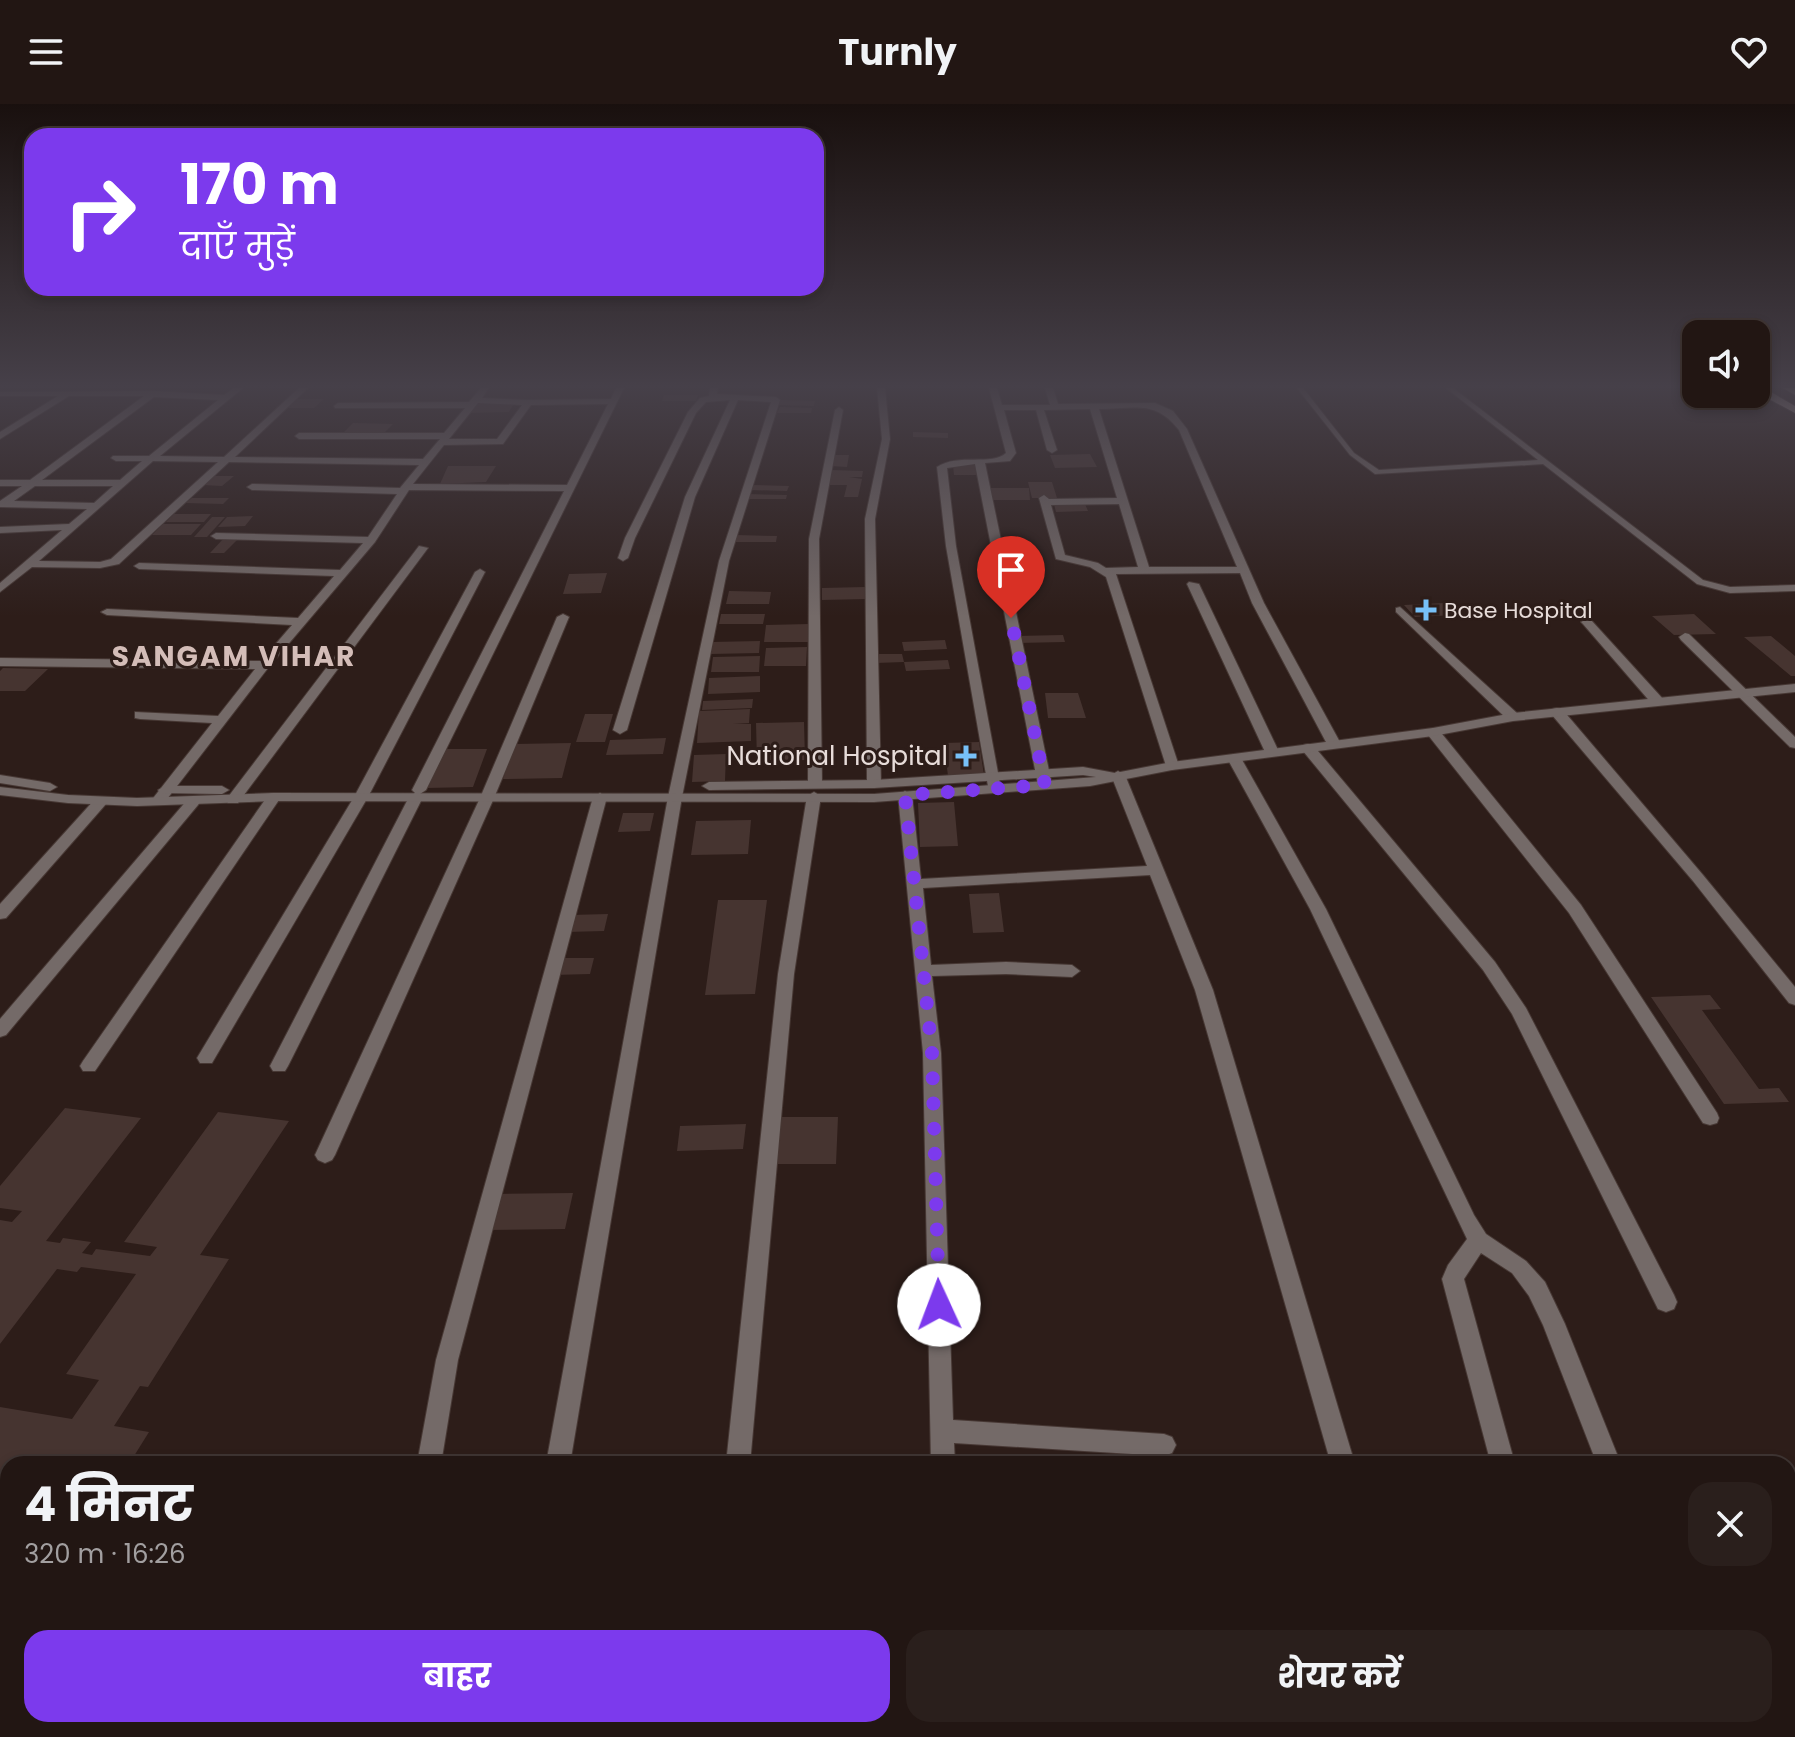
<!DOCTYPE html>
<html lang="hi">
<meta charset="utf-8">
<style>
:root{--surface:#221613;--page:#2a1f1c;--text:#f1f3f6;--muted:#a29fa0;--line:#3f3533;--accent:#7c3aed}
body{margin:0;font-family:Poppins,"Noto Sans Devanagari",sans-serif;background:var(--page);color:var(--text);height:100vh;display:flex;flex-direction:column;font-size:30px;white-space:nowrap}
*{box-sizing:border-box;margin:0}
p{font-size:26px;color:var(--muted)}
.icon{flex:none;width:44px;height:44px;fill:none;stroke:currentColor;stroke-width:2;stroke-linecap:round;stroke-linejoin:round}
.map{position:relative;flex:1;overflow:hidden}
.panel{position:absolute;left:0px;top:1352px;width:1796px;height:282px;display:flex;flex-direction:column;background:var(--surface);border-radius:24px 24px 0 0;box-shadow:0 4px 12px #0003,0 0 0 2px var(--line)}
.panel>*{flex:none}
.banner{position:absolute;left:24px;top:24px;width:800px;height:168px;border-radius:24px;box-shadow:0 4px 12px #0003,0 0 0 2px var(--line);background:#7c3aed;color:#fff;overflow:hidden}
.buttons{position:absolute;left:1682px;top:216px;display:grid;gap:16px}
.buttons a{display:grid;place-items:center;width:88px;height:88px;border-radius:16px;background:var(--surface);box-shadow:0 4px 12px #0003,0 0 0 2px var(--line);font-size:40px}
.pin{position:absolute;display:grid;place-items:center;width:68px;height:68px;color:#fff;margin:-82px -34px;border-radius:50% 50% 50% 0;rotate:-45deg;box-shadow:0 0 8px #0007}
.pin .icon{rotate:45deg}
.me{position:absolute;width:88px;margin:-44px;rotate:358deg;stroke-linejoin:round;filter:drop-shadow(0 0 6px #0008)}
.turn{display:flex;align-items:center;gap:28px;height:168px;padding:0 24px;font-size:36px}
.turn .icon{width:104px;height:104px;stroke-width:2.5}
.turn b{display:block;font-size:56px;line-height:68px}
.round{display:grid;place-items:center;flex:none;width:84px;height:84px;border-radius:24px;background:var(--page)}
.summary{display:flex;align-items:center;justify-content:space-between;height:136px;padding:0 24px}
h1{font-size:48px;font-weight:700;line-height:60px}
.cta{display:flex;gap:16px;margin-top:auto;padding:16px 24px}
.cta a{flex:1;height:92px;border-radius:24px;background:var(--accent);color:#fff;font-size:32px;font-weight:700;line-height:92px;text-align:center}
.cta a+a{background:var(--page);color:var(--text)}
header{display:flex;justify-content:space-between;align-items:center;height:104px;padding:0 24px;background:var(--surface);font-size:36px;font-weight:700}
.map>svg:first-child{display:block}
.building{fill:#463430}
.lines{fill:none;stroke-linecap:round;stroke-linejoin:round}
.service-casing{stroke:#473834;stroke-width:2}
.minor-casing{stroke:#473834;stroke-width:2}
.tertiary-casing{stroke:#473834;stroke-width:2}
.primary-casing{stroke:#473834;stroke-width:2}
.service{fill:#746a68;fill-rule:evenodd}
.minor{fill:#746a68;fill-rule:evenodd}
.tertiary{fill:#746a68;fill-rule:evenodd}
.primary{fill:#c8b5b0;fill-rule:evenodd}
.route{stroke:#7c3aed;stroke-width:14;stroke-dasharray:0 25.2}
.poi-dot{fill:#77c0f7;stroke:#2d1d19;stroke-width:3}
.labels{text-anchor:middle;stroke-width:6;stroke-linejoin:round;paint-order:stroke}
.far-poi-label{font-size:22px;fill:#e7dcd9;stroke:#2d1d19;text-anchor:start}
.poi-label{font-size:26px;fill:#e7dcd9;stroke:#2d1d19;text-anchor:end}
.far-district-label{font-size:28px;font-weight:bold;letter-spacing:2px;fill:#d4bdb8;stroke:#2d1d19}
</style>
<header><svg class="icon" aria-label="menu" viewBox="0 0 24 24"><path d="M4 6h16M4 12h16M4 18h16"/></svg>Turnly<svg class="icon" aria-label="heart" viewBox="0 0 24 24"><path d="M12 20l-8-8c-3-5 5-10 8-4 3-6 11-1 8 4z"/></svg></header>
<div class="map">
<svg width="1795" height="1633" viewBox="0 0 1795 1633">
<rect width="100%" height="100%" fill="#2d1d19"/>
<path class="building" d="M664,291H698L696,297H662Z
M297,295H324L314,304H287Z
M780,296L815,297L814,302L778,301Z
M514,299L509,308L466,309L472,300Z
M780,303L812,304L811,309H777Z
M353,319L393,320L381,332L341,331Z
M913,328L948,329V334L913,333Z
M1090,350L1097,363L1055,364L1050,351Z
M832,351H849L847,363L830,362Z
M953,361H977L978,371H954Z
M448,362H496L486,378L440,380Z
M831,366L863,367L862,373H849L862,375L858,393H844L847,381H829Z
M214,372H234L222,382L203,381Z
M1028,378H1052L1057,394H1032Z
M751,381L789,382L787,387L749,386Z
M987,384H1029L1030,396H989Z
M747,390L787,391L786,395H746Z
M192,394H229L223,400L185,399Z
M1054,400H1085L1088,407L1056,408Z
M174,410H211L204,418H166Z
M253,412L245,422L218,423L227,413Z
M212,413H225L207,433H194Z
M163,420H201L191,431H152Z
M736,431L777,432L776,438H734Z
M224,434L238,435L224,449H210Z
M607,469L601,489L563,490L569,470Z
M865,483L866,495L822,496V484Z
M729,487L771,488L769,500H726Z
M1444,499L1456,511L1415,513L1404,501Z
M721,510H765L763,520H719Z
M1694,510L1716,530L1674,531L1652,512Z
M809,520L808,538H764L766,521Z
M1063,531L1065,538L1017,539L1015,532Z
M1771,532L1795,552V572H1791L1744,533Z
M945,536L947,545L904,547L902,538Z
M760,537L759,549L710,550L711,538Z
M807,543L806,562H764L766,544Z
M876,550H902L904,558L948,556L950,565L906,567L904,558L876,559Z
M760,552L759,568H711L713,553Z
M3,564L48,565L25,587H0V567Z
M760,572V588L708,590L709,574Z
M1045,589H1078L1086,614H1048Z
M753,595L752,604L702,606L703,597Z
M750,605L749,619H733L751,620V637L697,639L699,607Z
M585,610H613L605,638H576Z
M804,618L805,656L757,658L756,619Z
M666,634L663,650L606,651L610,636Z
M979,638L984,671L948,672L944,639Z
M571,639L562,674L503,675L515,640Z
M442,645H487L473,683L426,684Z
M726,650L725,677L692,678L694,651Z
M954,698L958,742L920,743L918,699Z
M623,709H654L650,727L618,728Z
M751,716L748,750L691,751L696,717Z
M999,789L1004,828L973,829L969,790Z
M718,796H767L755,890L705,891Z
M608,810L604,827L566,828L570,811Z
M558,854H594L590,870L553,871Z
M1710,891L1721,905L1702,906L1759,985L1779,984L1789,998L1724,1000L1651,893Z
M65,1004L141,1014L46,1137L60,1139L63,1134L91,1138L82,1149L92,1151L96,1145L150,1152L157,1143L124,1138L218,1008L289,1017L200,1151L229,1155L148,1283L140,1282L114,1322L149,1328L129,1360H8V1432L0,1431V1303L72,1315L99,1276L66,1270L136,1170L81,1163L77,1168L57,1165L0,1240V1116L12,1118L22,1107L0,1104V1082Z
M778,1013H838L836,1060H773Z
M746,1020L743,1045L677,1047L680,1022Z
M573,1089L565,1125L484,1126L493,1090Z"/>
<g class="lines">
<g class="service-casing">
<path id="service" d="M1297,284H1303L1354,349L1379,366L1538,356L1446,284H1453L1703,476L1730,483L1795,481V487L1730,489L1697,480L1543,360L1375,370L1350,351Z"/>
</g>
<g class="minor-casing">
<path id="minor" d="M234,284H243L160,352L224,353L299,284H308L235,353L423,355L440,335H299L295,332L299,329H444L465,304H335L334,302L338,299L469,298L481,284H489L482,294L528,296L611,295L616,284H624L426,686L420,690L423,693L288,962L285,967H273L270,962L409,693L415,689L412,686L564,387L409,386L375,438L268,564L164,699H154L152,696L154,693L212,619L140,615L135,614V608L218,612L255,565L0,562V554L261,557L292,521L107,511L101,508L107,505L298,514L334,472L139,465L134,462L139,459L340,466L363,439L216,435L211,432L216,429L368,433L397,390L252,386L247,383L252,380L400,384L419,361L229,358L119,460L100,464L32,463L0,488V479L62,426L0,429V423L69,420L87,405L0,403V397L22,382H0V376H30L144,292H69L0,335V328L58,292H0V288L154,287L224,291ZM154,293L218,296L149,352H113L111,354L116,357H142L120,376H42ZM478,299L522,301L497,335H449ZM608,300L567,381L413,380L444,341L503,340L531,301ZM153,357L218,358L111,455L100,458L39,457ZM35,382H113L94,399L14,397Z
M710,284H718L717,290L776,293L780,296L729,457L682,693L570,1360H546L668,693L719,457L771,298L738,296L695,393L627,626L620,630L613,626L685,393L730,296L706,298L696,309L635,434L628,454L623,457L618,454L625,434L688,308L700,294L709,292Z
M877,284H885L890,335L875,415L881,680L874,684L867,680L865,415L882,335Z
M989,284H997L1002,301H1050L1045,284H1053L1058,300L1155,299L1173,307L1187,325L1264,499L1341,640L1339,643H1329L1327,640L1252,499L1240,469L1116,470L1179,662L1172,666L1167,665L1106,473L1090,463L1056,455L1039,394L1044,391L1049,395L1117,394L1090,305L1044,306L1057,346L1052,349L1047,346L1036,306H1004L1016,349L1010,357L985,359L1052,681L1045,685L1038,681L975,360L947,364L956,442L1001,685L999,688H989L946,442L937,363C958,349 992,362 1006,349ZM1099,305C1134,305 1155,295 1179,326L1237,463H1149ZM1119,400L1138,463L1106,464L1098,459L1065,451L1051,401Z
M839,303L843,306L819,435L822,680L815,684L808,680L809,435L835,306Z
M419,442L428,444L238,699H228L226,696L228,693Z
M480,465L485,468L368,693L212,959H200L197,954L200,949L354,693L475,468Z
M1189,478L1199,480L1279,648L1277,651L1272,652L1265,648L1187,480Z
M1400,503L1518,610V616H1508L1396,508V504Z
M563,510L569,513L494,694L335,1051L332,1056L325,1059L318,1056L315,1051L480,694L557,513Z
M1587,515L1591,516L1663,595V601H1653L1583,520L1581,518Z
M1685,529L1689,530L1795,633V644L1790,643L1681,536L1679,533Z
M1557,604L1562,605L1703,771L1795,883V901L1789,899L1693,777L1552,611V605Z
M1433,624L1438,625L1581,801L1717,1009L1719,1014L1717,1019L1710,1021L1703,1019L1569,809L1428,631L1426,628Z
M1308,640L1313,641L1495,858L1526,904L1674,1191L1677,1198L1674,1205L1666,1208L1658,1205L1512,910L1483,866L1303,647V641Z
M1234,650L1241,654L1326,805L1474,1111L1486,1130L1526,1157L1545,1178L1565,1220L1621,1360H1597L1543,1221L1529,1192L1512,1169L1481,1149L1464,1175L1515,1360H1491L1442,1175L1448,1161L1467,1135L1310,805L1227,654Z
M1118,667L1125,671L1213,886L1355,1360H1331L1195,886L1150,771L923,784L931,861L1006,858L1072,861L1080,867L1072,873L1006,870L932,872L941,949L953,1316L1164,1330L1172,1333L1176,1341L1172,1349L1164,1352L954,1339L955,1360H931L923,949L898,691L905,687L912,691L921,775L1147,762L1111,671Z
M814,688L821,692L794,870L750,1360H726L778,870L807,692Z
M274,689L281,693L95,967H83L80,962L83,957L269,690Z
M600,689L607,693L458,1256L441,1360H417L436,1256L593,693Z
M101,693L108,697L106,700L6,814L0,815V800L96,694Z
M193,694L200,698L198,701L6,931L0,933V915L188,695Z
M364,1626H392L391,1633H363Z
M690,1626H718L717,1633H689Z
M924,1626H952L951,1633H923Z
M1212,1626H1240L1241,1633H1213Z
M1397,1626H1425L1426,1633H1398Z
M1563,1626H1591L1593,1633H1565Z
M1697,1626H1725L1727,1633H1699Z"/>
</g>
<g class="tertiary-casing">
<path id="tertiary" d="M1795,580V588L1513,617L1433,632L1172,666L1090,682L874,698L274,697L137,702L68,699L0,691V683L68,691L137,694L274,689L874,690L1096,673L1083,671L874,684L709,686L702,682L709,678L874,676L1083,663L1115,669L1172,658L1433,624L1513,609Z
M0,671L50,679L57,683L50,687L0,679Z
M165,682H222L229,686L222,690L160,689L158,686Z"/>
</g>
<g class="primary-casing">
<path id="primary" d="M1756,284H1764L1795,302V309L1756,288Z
M1783,284H1795V291Z"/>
</g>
<use href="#service" class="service"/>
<use href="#minor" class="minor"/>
<use href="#tertiary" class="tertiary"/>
<use href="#primary" class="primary"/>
</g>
<linearGradient id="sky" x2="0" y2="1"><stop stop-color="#19100e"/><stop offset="0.55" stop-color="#464049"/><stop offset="1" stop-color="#464049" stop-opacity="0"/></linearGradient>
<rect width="1795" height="513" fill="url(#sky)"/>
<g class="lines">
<path class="route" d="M939,1201L932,949L905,691L1045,681L1011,514"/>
</g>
<g class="poi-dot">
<path d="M1422 494h8v8h8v8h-8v8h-8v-8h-8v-8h8z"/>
<path d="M962 640h8v8h8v8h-8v8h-8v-8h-8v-8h8z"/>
</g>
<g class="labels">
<g class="far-poi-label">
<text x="1444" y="514">Base Hospital</text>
</g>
<g class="poi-label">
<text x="948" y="661">National Hospital</text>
</g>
<g class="far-district-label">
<text x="234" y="562">SANGAM VIHAR</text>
</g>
</g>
</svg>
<div class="buttons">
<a><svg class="icon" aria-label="sound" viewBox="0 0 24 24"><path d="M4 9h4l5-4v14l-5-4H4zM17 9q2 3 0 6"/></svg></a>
</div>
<div class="pin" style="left:1011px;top:514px;background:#d93025"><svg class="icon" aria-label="arrive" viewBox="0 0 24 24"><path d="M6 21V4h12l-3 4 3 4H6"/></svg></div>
<svg class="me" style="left:939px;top:1201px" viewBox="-20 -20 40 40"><circle r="19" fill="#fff"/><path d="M0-13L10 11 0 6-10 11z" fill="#7c3aed"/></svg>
<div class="banner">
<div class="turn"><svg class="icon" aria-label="right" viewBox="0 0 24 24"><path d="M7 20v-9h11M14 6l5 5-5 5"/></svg><div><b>170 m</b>दाएँ मुड़ें</div></div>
</div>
<section class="panel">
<div class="summary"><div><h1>4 मिनट</h1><p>320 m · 16:26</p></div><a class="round"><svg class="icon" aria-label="close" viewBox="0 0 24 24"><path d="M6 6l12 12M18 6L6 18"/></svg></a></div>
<div class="cta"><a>बाहर</a><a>शेयर करें</a></div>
</section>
</div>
